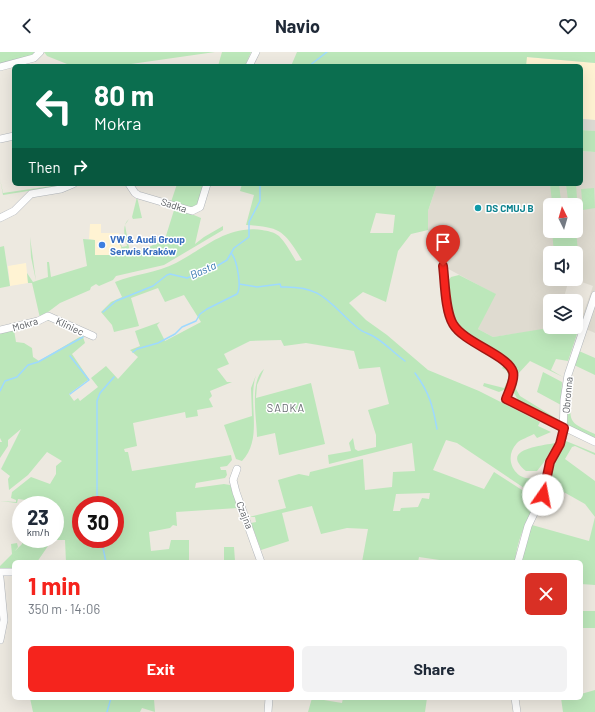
<!DOCTYPE html>
<meta charset="utf-8">
<style>
:root{--surface:#fff;--page:#f2f2f3;--text:#1f2937;--muted:#747a83;--accent:#f5241d}
body{margin:0;font-family:Barlow,sans-serif;background:var(--page);color:var(--text);height:100vh;display:flex;flex-direction:column;font-size:15px;white-space:nowrap}
*{box-sizing:border-box;margin:0}
p{font-size:13px;color:var(--muted)}
.icon{flex:none;width:22px;height:22px;fill:none;stroke:currentColor;stroke-width:2;stroke-linecap:round;stroke-linejoin:round}
.map{position:relative;flex:1;overflow:hidden}
.panel{position:absolute;left:12px;top:508px;width:571px;height:140px;display:flex;flex-direction:column;background:var(--surface);border-radius:6px;box-shadow:0 4px 16px #0002}
.panel>*{flex:none}
.hud{position:absolute;left:12px;top:12px;width:571px;height:122px;border-radius:6px;box-shadow:0 4px 16px #0002;background:#0b6e4f;color:#fff;overflow:hidden}
.needle{width:26px;rotate:355deg}
.tools{position:absolute;left:543px;top:146px;display:grid;gap:8px}
.tools a{display:grid;place-items:center;width:40px;height:40px;border-radius:6px;background:var(--surface);box-shadow:0 4px 16px #0002;font-size:20px}
.speed{position:absolute;left:12px;top:444px;display:flex;gap:8px;font-size:20px;font-weight:700;text-align:center}
.speed>*{display:grid;place-content:center;width:52px;height:52px;border-radius:50%;background:var(--surface);box-shadow:0 4px 16px #0002;line-height:1}
.speed small{font-size:10px;font-weight:400}
.speed .limit{border:6px solid #d22;background:#fff;color:#111}
.pin{position:absolute;display:grid;place-items:center;width:34px;height:34px;color:#fff;margin:-41px -17px;border-radius:50% 50% 50% 0;rotate:-45deg;box-shadow:0 0 4px #0007}
.pin .icon{rotate:45deg}
.me{position:absolute;width:44px;margin:-22px;rotate:12deg;stroke-linejoin:round;filter:drop-shadow(0 0 3px #0008)}
.turn{display:flex;align-items:center;gap:14px;height:84px;padding:0 16px;font-size:18px}
.turn .icon{width:52px;height:52px;stroke-width:2.5}
.turn b{display:block;font-size:28px;line-height:34px}
.then{display:flex;align-items:center;height:38px;padding:0 16px;background:#0003;gap:8px;font-size:15px}
.round{display:grid;place-items:center;flex:none;width:42px;height:42px;border-radius:6px;background:var(--page)}
.overview{display:flex;align-items:center;justify-content:space-between;height:68px;padding:0 16px}
h1{font-size:24px;font-weight:700;line-height:30px;color:var(--accent)}
.primary-button{display:flex;gap:8px;margin-top:auto;padding:8px 16px}
.primary-button a{flex:1;height:46px;border-radius:6px;background:var(--accent);color:#fff;font-size:16px;font-weight:700;line-height:46px;text-align:center}
.primary-button a+a{background:var(--page);color:var(--text)}
header{display:flex;justify-content:space-between;align-items:center;height:52px;padding:0 16px;background:var(--surface);font-size:18px;font-weight:700}
.map>svg:first-child{display:block}
.commercial{fill:#fff3d3}
.industrial{fill:#dddbd4}
.education{fill:#dfdbd0;fill-rule:evenodd}
.green{fill:#bce7ba;fill-rule:evenodd}
.lines{fill:none;stroke-linecap:round;stroke-linejoin:round}
.stream{stroke:#9ed9ff;stroke-width:1.5}
.minor-casing{stroke:#b3b7bc;stroke-width:8}
.minor{stroke:#fff;stroke-width:7}
.route-casing{stroke:#9f1713;stroke-width:10}
.route{stroke:#f5241d;stroke-width:7}
.culture-dot{fill:#0f9aa8;stroke:#fff;stroke-width:1.5}
.shop-dot{fill:#3f7fe0;stroke:#fff;stroke-width:1.5}
.labels{text-anchor:middle;stroke-width:3;stroke-linejoin:round;paint-order:stroke}
.street-label{font-size:10px;fill:#595d62;stroke:#fff}
.culture-label{font-size:10px;font-weight:bold;fill:#0d838f;stroke:#fff;text-anchor:start}
.shop-label{font-size:10px;font-weight:bold;fill:#366cbe;stroke:#fff;text-anchor:start}
.water-label{font-size:11px;font-style:italic;fill:#3275ae;stroke:#fff}
.neighbourhood-label{font-size:11px;letter-spacing:1px;fill:#6a6f74;stroke:#fff}
</style>
<header><svg class="icon" aria-label="back" viewBox="0 0 24 24"><path d="M15 5l-7 7 7 7"/></svg>Navio<svg class="icon" aria-label="heart" viewBox="0 0 24 24"><path d="M12 20l-8-8c-3-5 5-10 8-4 3-6 11-1 8 4z"/></svg></header>
<div class="map">
<svg width="595" height="660" viewBox="0 0 595 660">
<rect width="100%" height="100%" fill="#ede9e0"/>
<path class="commercial" d="M526,5L595,11V68L581,67V14H526Z
M90,172H101V181H119L118,190L121,194L122,203H95V188L89,187Z
M26,211L28,231L10,234L8,214Z"/>
<path class="industrial" d="M581,67L595,68V79L581,78Z"/>
<path class="education" d="M581,99L595,100V281L579,274L593,234L573,227H576V201H550V227H569L563,249H550V275L555,276L493,285L478,277L495,242L441,213L428,178V159L437,132H581ZM550,153H576V179H550Z"/>
<path class="green" d="M0,0H36L32,4L0,12Z
M44,0H215L131,12V14H72L47,4Z
M222,0H251L245,14H218Z
M297,0H595V11L527,5L526,14H291Z
M581,78L595,79V100L581,99Z
M0,127L3,141L65,132L66,133L3,143Z
M177,132H206L200,151L195,156L171,150Z
M242,132H437L428,159V178L411,182L398,199L386,250L363,240L349,251L366,268L387,283L428,318L479,339L540,370L538,374L551,380L537,386L534,382C529,385 521,387 517,391C500,409 520,436 541,423L544,425L540,443L536,444L457,391L446,388L433,418L484,437L494,420L536,447L537,450C526,469 517,488 515,510H453L419,505L418,510H362L368,477L347,476L321,482L312,454L282,461L289,489L261,498L251,471L256,470L255,465H249L286,456L278,428L299,422L309,424L310,420L363,407L365,438L392,435L393,420L415,419L412,391L329,412L328,403L351,399L349,391L353,386L355,397L358,399L376,395V383L368,358L389,352L380,315L359,317L354,299L306,291L284,294L281,288L250,289L224,302L229,312L217,317L227,330H232L210,339L212,344L209,347L213,355L197,358L198,364L186,366L185,360L133,371L137,394L124,397L125,400H128L132,419L231,403L232,408L227,414L220,415L221,418H226L227,423L225,426L196,431L195,436L224,432L230,433L238,456L176,460L177,474L173,473L170,476L149,480L151,499L169,497L171,488H189V510H66L65,488H50L48,494L37,510H14V518H0V514L12,502L11,492L17,491L18,495L15,499L22,492L23,487H55V453H40L41,450L18,447L17,451L0,449L16,450V448L11,446L12,440L31,425L50,432L56,422V414L62,409L47,400L28,423L9,438L8,427L10,424L1,417L21,377L8,388V394L0,406V390H2L0,386V280L16,277L14,278L16,290L24,291L32,296L33,305L39,309L83,283L50,268L47,269L48,268L52,267L84,283L83,285L85,291L72,302L89,327L69,342L74,349L78,346L80,349L98,335L91,326L106,314L118,327L138,305L130,298L140,294L135,279L160,270L157,273L165,289L201,270L184,243L165,250L158,236L131,246L139,274L114,280L112,273L101,260L111,250L122,245L115,230C135,222 157,221 176,211C205,196 227,173 262,178C268,179 274,180 279,184C286,191 291,201 296,209L302,208C284,179 281,175 246,173L254,143L240,139ZM376,161L395,163L393,181H370ZM430,441L429,447L422,446L418,455L401,456L400,459H393L396,442ZM81,453H115V487H81Z
M550,132H559L561,149L552,150Z
M566,132H576L577,147L568,148Z
M594,136L595,156L583,158L581,137Z
M137,145L142,166L133,167L132,165Z
M175,155L201,166L195,192L204,185L223,174V178L164,213L116,224L113,228L99,234L96,232L91,235L90,238L60,251L40,266L32,231H28L27,221L33,230L36,229L31,205L30,185L36,229L48,225L47,210H49L51,225L87,214L83,187L95,188V203H122L121,194L118,191L121,192L122,195L127,194C125,185 121,174 129,167L125,173L130,201L147,196L165,187Z
M552,179H576L578,199L554,201Z
M4,194L10,234L0,236V195Z
M459,223L496,242L478,277L493,285L555,275H576V261L583,264L568,309L556,307L551,318L563,325L530,309L517,323L516,337L520,344L559,368L518,348L513,339L515,319L459,276C450,262 450,245 448,229L451,225Z
M579,299L595,306V323L574,313Z
M504,313L510,320V328L506,337L499,340L483,334L484,331L504,336L509,326L507,319L502,316Z
M264,317L257,333L256,346L311,331L325,392L279,403L275,381L257,385C257,368 249,329 264,317Z
M543,320L562,330L561,353L537,340Z
M256,323C247,350 264,386 242,409L236,407L224,373L252,364L251,336Z
M569,339L570,340C571,371 566,369 595,382V387L567,374Z
M566,389L595,401V403L575,394L572,395L565,407L595,429V533L581,532V510H521L530,473L538,459L532,473L589,489L595,465L585,452L553,434L551,438L547,437L552,411Z
M555,391L544,410L537,419H526C499,397 541,394 555,391Z
M224,495H234L235,509H224Z
M581,559H595V576H581Z
M595,638V660H563L561,646H581V642Z
M30,646H151L154,647L155,660L142,656L140,660H33Z
M312,646L342,651L343,646H427L425,660H308Z"/>
<g class="lines">
<path class="stream" d="M309,14L327,0
M239,232L257,235L280,232L281,235C325,233 330,254 359,277C364,281 371,282 376,286C386,292 395,302 405,309
M103,260L116,249L153,234L167,223L170,222L187,226L217,214L227,208L234,196L249,185V170L260,149V132
M133,300L137,297L158,291L175,282L182,275L196,269L200,262L207,257L237,242C242,235 237,209 232,202
M415,321C429,340 433,354 437,377
M0,339L5,329L17,325L28,313L38,310L83,285
M70,342L89,328L70,304
M97,453V349L100,341L114,325
M101,487L106,510
M107,660L111,646"/>
<g class="minor-casing">
<path id="minor" d="M249,14L256,0
M0,15L34,6L40,0
M0,87L14,84
M129,132L135,141L138,143L192,159L200,155L207,132
M0,166L14,159L31,142L61,137L73,132
M443,214C445,231 445,259 453,272C464,291 508,303 513,320C515,328 509,339 506,347L595,390
M0,278L38,269L48,264L93,284
M237,417L233,428L236,440L261,510
M518,510L528,474L543,443L550,410L563,385L564,348L568,323L595,243
M0,520H14
M0,526L4,568L0,588
M515,646L517,660
M268,660L269,646"/>
</g>
<use href="#minor" class="minor"/>
</g>
<g class="lines">
<g class="route-casing">
<path id="route" d="M443,214C445,230 445,259 453,272C464,291 508,303 513,320C515,327 509,339 506,347L564,376L560,392L550,410L543,443"/>
</g>
<use href="#route" class="route"/>
</g>
<circle class="culture-dot" cx="478" cy="156" r="4"/>
<circle class="shop-dot" cx="102" cy="193" r="4"/>
<g class="labels">
<g class="street-label">
<text transform="translate(174 153) rotate(18)" y="4">Sadka</text>
<text transform="translate(25 272) rotate(-16)" y="4">Mokra</text>
<text transform="translate(70 274) rotate(25)" y="4">Kliniec</text>
<text transform="translate(567 343) rotate(-85)" y="4">Obronna</text>
<text transform="translate(245 463) rotate(68)" y="4">Czajna</text>
</g>
<g class="culture-label">
<text x="486" y="160">DS CMUJ B</text>
</g>
<g class="shop-label">
<text x="110" y="191">VW &amp; Audi Group<tspan x="110" dy="12">Serwis Kraków</tspan></text>
</g>
<g class="water-label">
<text transform="translate(203 218) rotate(-24)" y="4">Basta</text>
</g>
<g class="neighbourhood-label">
<text x="286" y="360">SADKA</text>
</g>
</g>
</svg>
<div class="tools">
<a><svg class="needle" viewBox="-14 -14 28 28"><path d="M0-13l5 13h-10z" fill="#e53935"/><path d="M0 13l5-13h-10z" fill="#747a83"/></svg></a>
<a><svg class="icon" aria-label="sound" viewBox="0 0 24 24"><path d="M4 9h4l5-4v14l-5-4H4zM17 9q2 3 0 6"/></svg></a>
<a><svg class="icon" aria-label="layers" viewBox="0 0 24 24"><path d="M12 4l9 5-9 5-9-5zM3 14l9 5 9-5"/></svg></a>
</div>
<div class="speed"><div>23<small>km/h</small></div><div class="limit">30</div></div>
<div class="pin" style="left:443px;top:214px;background:#d93025"><svg class="icon" aria-label="arrive" viewBox="0 0 24 24"><path d="M6 21V4h12l-3 4 3 4H6"/></svg></div>
<svg class="me" style="left:543px;top:443px" viewBox="-20 -20 40 40"><circle r="19" fill="#fff"/><path d="M0-13L10 11 0 6-10 11z" fill="#f5241d"/></svg>
<div class="hud">
<div class="turn"><svg class="icon" aria-label="left" viewBox="0 0 24 24"><path d="M17 20v-9H6M10 6l-5 5 5 5"/></svg><div><b>80 m</b>Mokra</div></div>
<div class="then">Then<svg class="icon" aria-label="right" viewBox="0 0 24 24"><path d="M7 20v-9h11M14 6l5 5-5 5"/></svg></div>
</div>
<section class="panel">
<div class="overview"><div><h1>1 min</h1><p>350 m · 14:06</p></div><a class="round" style="background:#d93025;color:#fff"><svg class="icon" aria-label="close" viewBox="0 0 24 24"><path d="M6 6l12 12M18 6L6 18"/></svg></a></div>
<div class="primary-button"><a>Exit</a><a>Share</a></div>
</section>
</div>
